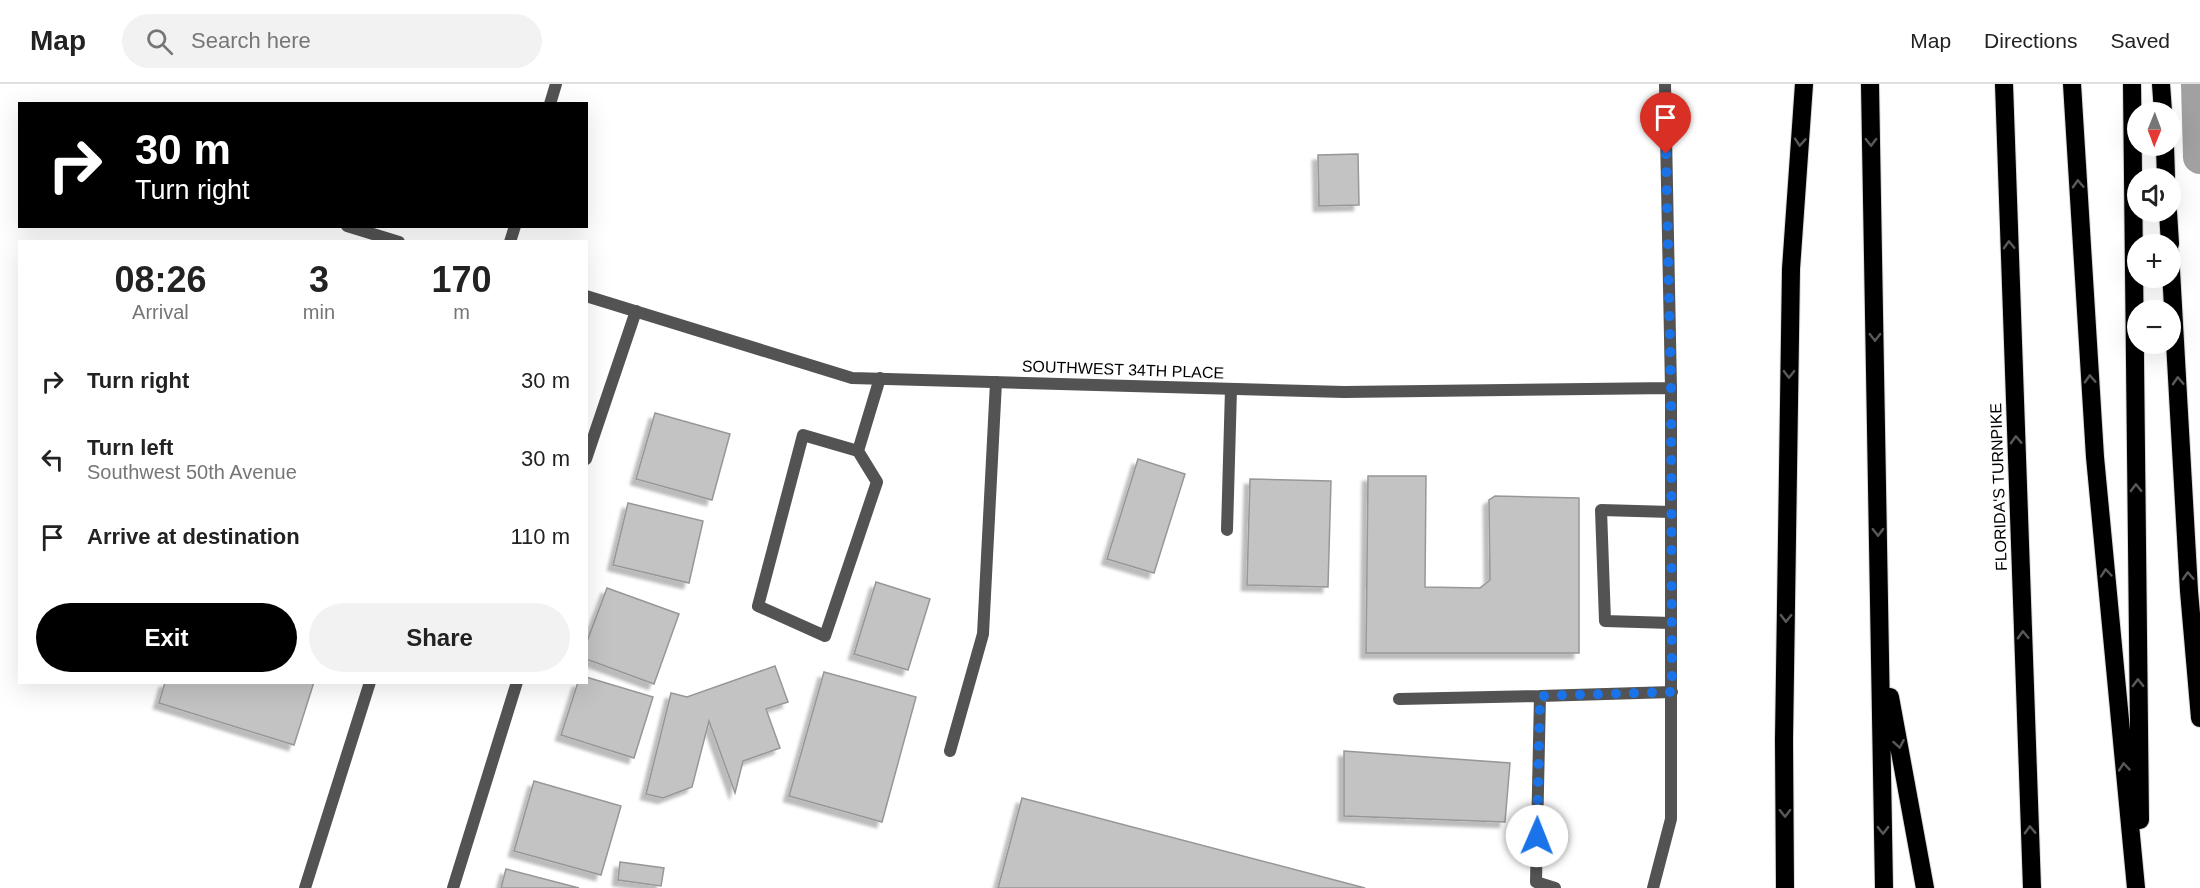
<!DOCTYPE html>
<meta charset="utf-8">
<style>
:root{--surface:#fff;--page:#f2f2f2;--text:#222;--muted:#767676;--line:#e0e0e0;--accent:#000}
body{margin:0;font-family:Helvetica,sans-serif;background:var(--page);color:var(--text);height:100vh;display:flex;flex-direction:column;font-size:22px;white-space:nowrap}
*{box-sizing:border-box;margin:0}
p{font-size:20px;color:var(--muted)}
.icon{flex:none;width:33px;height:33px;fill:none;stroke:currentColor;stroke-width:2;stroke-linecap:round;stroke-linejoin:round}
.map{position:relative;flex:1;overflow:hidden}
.side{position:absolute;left:18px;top:156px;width:570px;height:444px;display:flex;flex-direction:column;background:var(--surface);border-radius:0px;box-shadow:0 6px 24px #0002}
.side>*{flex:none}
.banner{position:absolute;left:18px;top:18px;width:570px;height:126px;border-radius:0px;box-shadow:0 6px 24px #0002;background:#000;color:#fff;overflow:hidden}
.needle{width:39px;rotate:181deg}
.buttons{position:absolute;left:2127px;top:18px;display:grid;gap:12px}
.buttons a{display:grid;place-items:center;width:54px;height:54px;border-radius:50%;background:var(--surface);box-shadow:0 6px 24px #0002;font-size:30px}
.pin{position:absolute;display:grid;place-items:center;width:51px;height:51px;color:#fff;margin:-62px -26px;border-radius:50% 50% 50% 0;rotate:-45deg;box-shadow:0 0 6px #0007}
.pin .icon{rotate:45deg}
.me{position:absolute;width:66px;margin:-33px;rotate:1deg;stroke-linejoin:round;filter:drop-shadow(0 0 4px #0008)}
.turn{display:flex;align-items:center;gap:21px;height:126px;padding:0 18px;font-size:27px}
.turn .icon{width:78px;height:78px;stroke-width:2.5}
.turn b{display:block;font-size:42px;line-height:51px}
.eta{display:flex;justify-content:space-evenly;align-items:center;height:102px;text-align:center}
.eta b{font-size:36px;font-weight:700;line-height:42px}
.action{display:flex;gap:12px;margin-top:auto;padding:12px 18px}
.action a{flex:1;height:69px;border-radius:36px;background:var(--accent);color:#fff;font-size:24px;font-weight:700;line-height:69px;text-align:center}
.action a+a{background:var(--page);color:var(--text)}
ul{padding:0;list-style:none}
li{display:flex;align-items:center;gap:18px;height:78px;padding:0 18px}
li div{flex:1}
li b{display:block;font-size:22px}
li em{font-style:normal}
header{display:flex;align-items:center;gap:36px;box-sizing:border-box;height:84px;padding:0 30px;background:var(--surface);border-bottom:2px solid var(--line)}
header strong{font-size:28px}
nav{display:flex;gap:33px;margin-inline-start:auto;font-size:21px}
.search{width:420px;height:54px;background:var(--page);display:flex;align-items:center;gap:15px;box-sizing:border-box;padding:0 21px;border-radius:33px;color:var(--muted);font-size:22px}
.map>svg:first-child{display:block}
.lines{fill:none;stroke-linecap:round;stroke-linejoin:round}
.canal{stroke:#a1a1a1;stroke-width:34}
.building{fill:#c3c3c3;stroke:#979797;stroke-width:1.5;filter:url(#shadow)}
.highway-casing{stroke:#dbdbdb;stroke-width:20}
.lane{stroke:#535353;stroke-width:12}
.street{stroke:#535353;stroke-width:12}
.highway{stroke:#000;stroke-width:18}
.oneway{stroke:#595959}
.route{stroke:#1a73e8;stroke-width:10;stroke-dasharray:0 18}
.labels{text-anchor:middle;stroke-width:6;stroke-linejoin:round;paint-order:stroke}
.street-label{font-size:16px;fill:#000;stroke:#fff}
</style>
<header>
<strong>Map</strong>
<div class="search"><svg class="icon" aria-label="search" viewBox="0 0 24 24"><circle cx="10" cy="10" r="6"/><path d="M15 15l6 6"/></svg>Search here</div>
<nav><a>Map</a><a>Directions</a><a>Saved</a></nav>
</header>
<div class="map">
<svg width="2200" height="804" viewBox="0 0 2200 804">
<defs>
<filter id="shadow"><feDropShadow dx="-5.5" dy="5.5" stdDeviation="1.5" flood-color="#0004"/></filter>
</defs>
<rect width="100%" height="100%" fill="#fff"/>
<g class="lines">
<path class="canal" d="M2198,0L2200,73"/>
</g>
<path class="building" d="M1358,70L1359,121L1319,122L1318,71Z
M655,329L730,350L712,416L636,395Z
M1138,375L1185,390L1154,489L1107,475Z
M1368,392H1426L1425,503L1480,504L1490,496L1489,416L1495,412L1579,414V569H1366Z
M1250,395L1331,397L1328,503L1247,501Z
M628,419L703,437L689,499L613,481Z
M876,498L930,515L908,586L854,570Z
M607,504L679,530L654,600L586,575V560Z
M775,582L788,618L766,625L780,664L743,677L735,709L709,637L692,703L663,714L646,710L671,609L687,613Z
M824,588L916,613L882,738L789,712Z
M586,593L653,613L634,674L561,651L578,598H586Z
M165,598H314L294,661L159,619Z
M1344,667L1510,679L1505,738L1344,732Z
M534,697L621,722L601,791L514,767Z
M1022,714L1365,804H998Z
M620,778L664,784L661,802L618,796Z
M506,785L579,804H501Z"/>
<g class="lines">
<g class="highway-casing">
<path id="highway" d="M1870,0L1884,804
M2004,0L2032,804
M2072,0L2095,373L2136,804
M2132,0L2140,736
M2161,0L2163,28
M2165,62L2166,94
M2168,128L2170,160
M2170,169L2189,507L2200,634
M1890,613L1925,804
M1785,804L1784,656L1791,185L1804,0"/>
</g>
<path class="lane" d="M347,142L399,158
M858,367L803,351L758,522L825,552L877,398L858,367L880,294
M586,375L636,227
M1671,428L1601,426L1605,537L1671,539
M1227,446L1231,305
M1399,615L1540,612
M950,667L983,550L996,298
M453,804L517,598
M1555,804L1536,798L1540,612L1672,608"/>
<path class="street" d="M550,20L556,0
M510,158L515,142
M586,212L852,294L1344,308L1671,304
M305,804L370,598
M1653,804L1671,735V304L1665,0"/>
<use href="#highway" class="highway"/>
</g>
<defs><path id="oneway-chevron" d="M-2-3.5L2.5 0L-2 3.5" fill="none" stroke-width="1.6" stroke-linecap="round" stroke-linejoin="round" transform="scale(1.5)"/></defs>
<g class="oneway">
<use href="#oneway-chevron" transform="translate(1800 58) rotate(94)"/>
<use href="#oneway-chevron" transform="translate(1871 58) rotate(89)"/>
<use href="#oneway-chevron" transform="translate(2078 100) rotate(-93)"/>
<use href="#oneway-chevron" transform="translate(2009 161) rotate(-92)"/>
<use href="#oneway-chevron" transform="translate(1875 253) rotate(89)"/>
<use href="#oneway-chevron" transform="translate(1789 290) rotate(91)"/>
<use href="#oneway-chevron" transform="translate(2090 295) rotate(-93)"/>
<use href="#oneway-chevron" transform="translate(2178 297) rotate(-93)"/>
<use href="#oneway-chevron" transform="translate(2016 356) rotate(-92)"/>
<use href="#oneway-chevron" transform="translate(2136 404) rotate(-91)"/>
<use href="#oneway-chevron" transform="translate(1878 448) rotate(89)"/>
<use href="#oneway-chevron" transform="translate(2106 489) rotate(-95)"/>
<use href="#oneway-chevron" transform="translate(2188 492) rotate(-93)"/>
<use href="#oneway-chevron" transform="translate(1786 534) rotate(91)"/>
<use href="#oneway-chevron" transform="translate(2023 551) rotate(-92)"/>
<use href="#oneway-chevron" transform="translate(2138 599) rotate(-91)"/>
<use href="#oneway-chevron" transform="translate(1899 660) rotate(80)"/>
<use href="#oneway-chevron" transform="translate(2124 683) rotate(-95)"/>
<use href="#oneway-chevron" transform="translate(1785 729) rotate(89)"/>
<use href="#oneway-chevron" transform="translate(1883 746) rotate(89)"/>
<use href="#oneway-chevron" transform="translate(2030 746) rotate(-92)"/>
</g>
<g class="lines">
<path class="route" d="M1537,752L1540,612L1672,608L1671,304L1666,70"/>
</g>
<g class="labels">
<g class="street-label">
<text transform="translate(1123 285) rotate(2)" y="6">SOUTHWEST 34TH PLACE</text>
<text transform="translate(1998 403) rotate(-92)" y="6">FLORIDA'S TURNPIKE</text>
</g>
</g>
</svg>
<div class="buttons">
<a><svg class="needle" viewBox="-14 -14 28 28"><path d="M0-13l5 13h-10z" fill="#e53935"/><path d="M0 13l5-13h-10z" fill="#767676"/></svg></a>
<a><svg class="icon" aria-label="sound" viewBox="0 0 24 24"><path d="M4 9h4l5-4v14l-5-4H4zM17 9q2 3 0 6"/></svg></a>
<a>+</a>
<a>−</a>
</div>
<div class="pin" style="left:1666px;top:70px;background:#d93025"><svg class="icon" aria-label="arrive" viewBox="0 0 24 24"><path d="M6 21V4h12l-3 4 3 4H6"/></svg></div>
<svg class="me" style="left:1537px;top:752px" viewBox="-20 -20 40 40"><circle r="19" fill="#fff"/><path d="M0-13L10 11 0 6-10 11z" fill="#1a73e8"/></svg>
<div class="banner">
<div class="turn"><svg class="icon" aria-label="right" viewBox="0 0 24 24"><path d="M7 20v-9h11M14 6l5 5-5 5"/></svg><div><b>30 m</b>Turn right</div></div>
</div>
<section class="side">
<div class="eta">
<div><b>08:26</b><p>Arrival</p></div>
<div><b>3</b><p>min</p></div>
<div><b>170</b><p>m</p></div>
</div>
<ul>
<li><svg class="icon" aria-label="right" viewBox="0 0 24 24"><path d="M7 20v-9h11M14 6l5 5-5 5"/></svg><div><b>Turn right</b></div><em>30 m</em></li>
<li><svg class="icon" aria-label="left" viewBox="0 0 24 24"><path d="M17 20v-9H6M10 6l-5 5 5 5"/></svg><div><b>Turn left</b><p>Southwest 50th Avenue</p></div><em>30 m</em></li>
<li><svg class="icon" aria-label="arrive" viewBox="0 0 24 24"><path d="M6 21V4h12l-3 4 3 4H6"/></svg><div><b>Arrive at destination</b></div><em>110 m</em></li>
</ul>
<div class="action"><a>Exit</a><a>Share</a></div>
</section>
</div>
